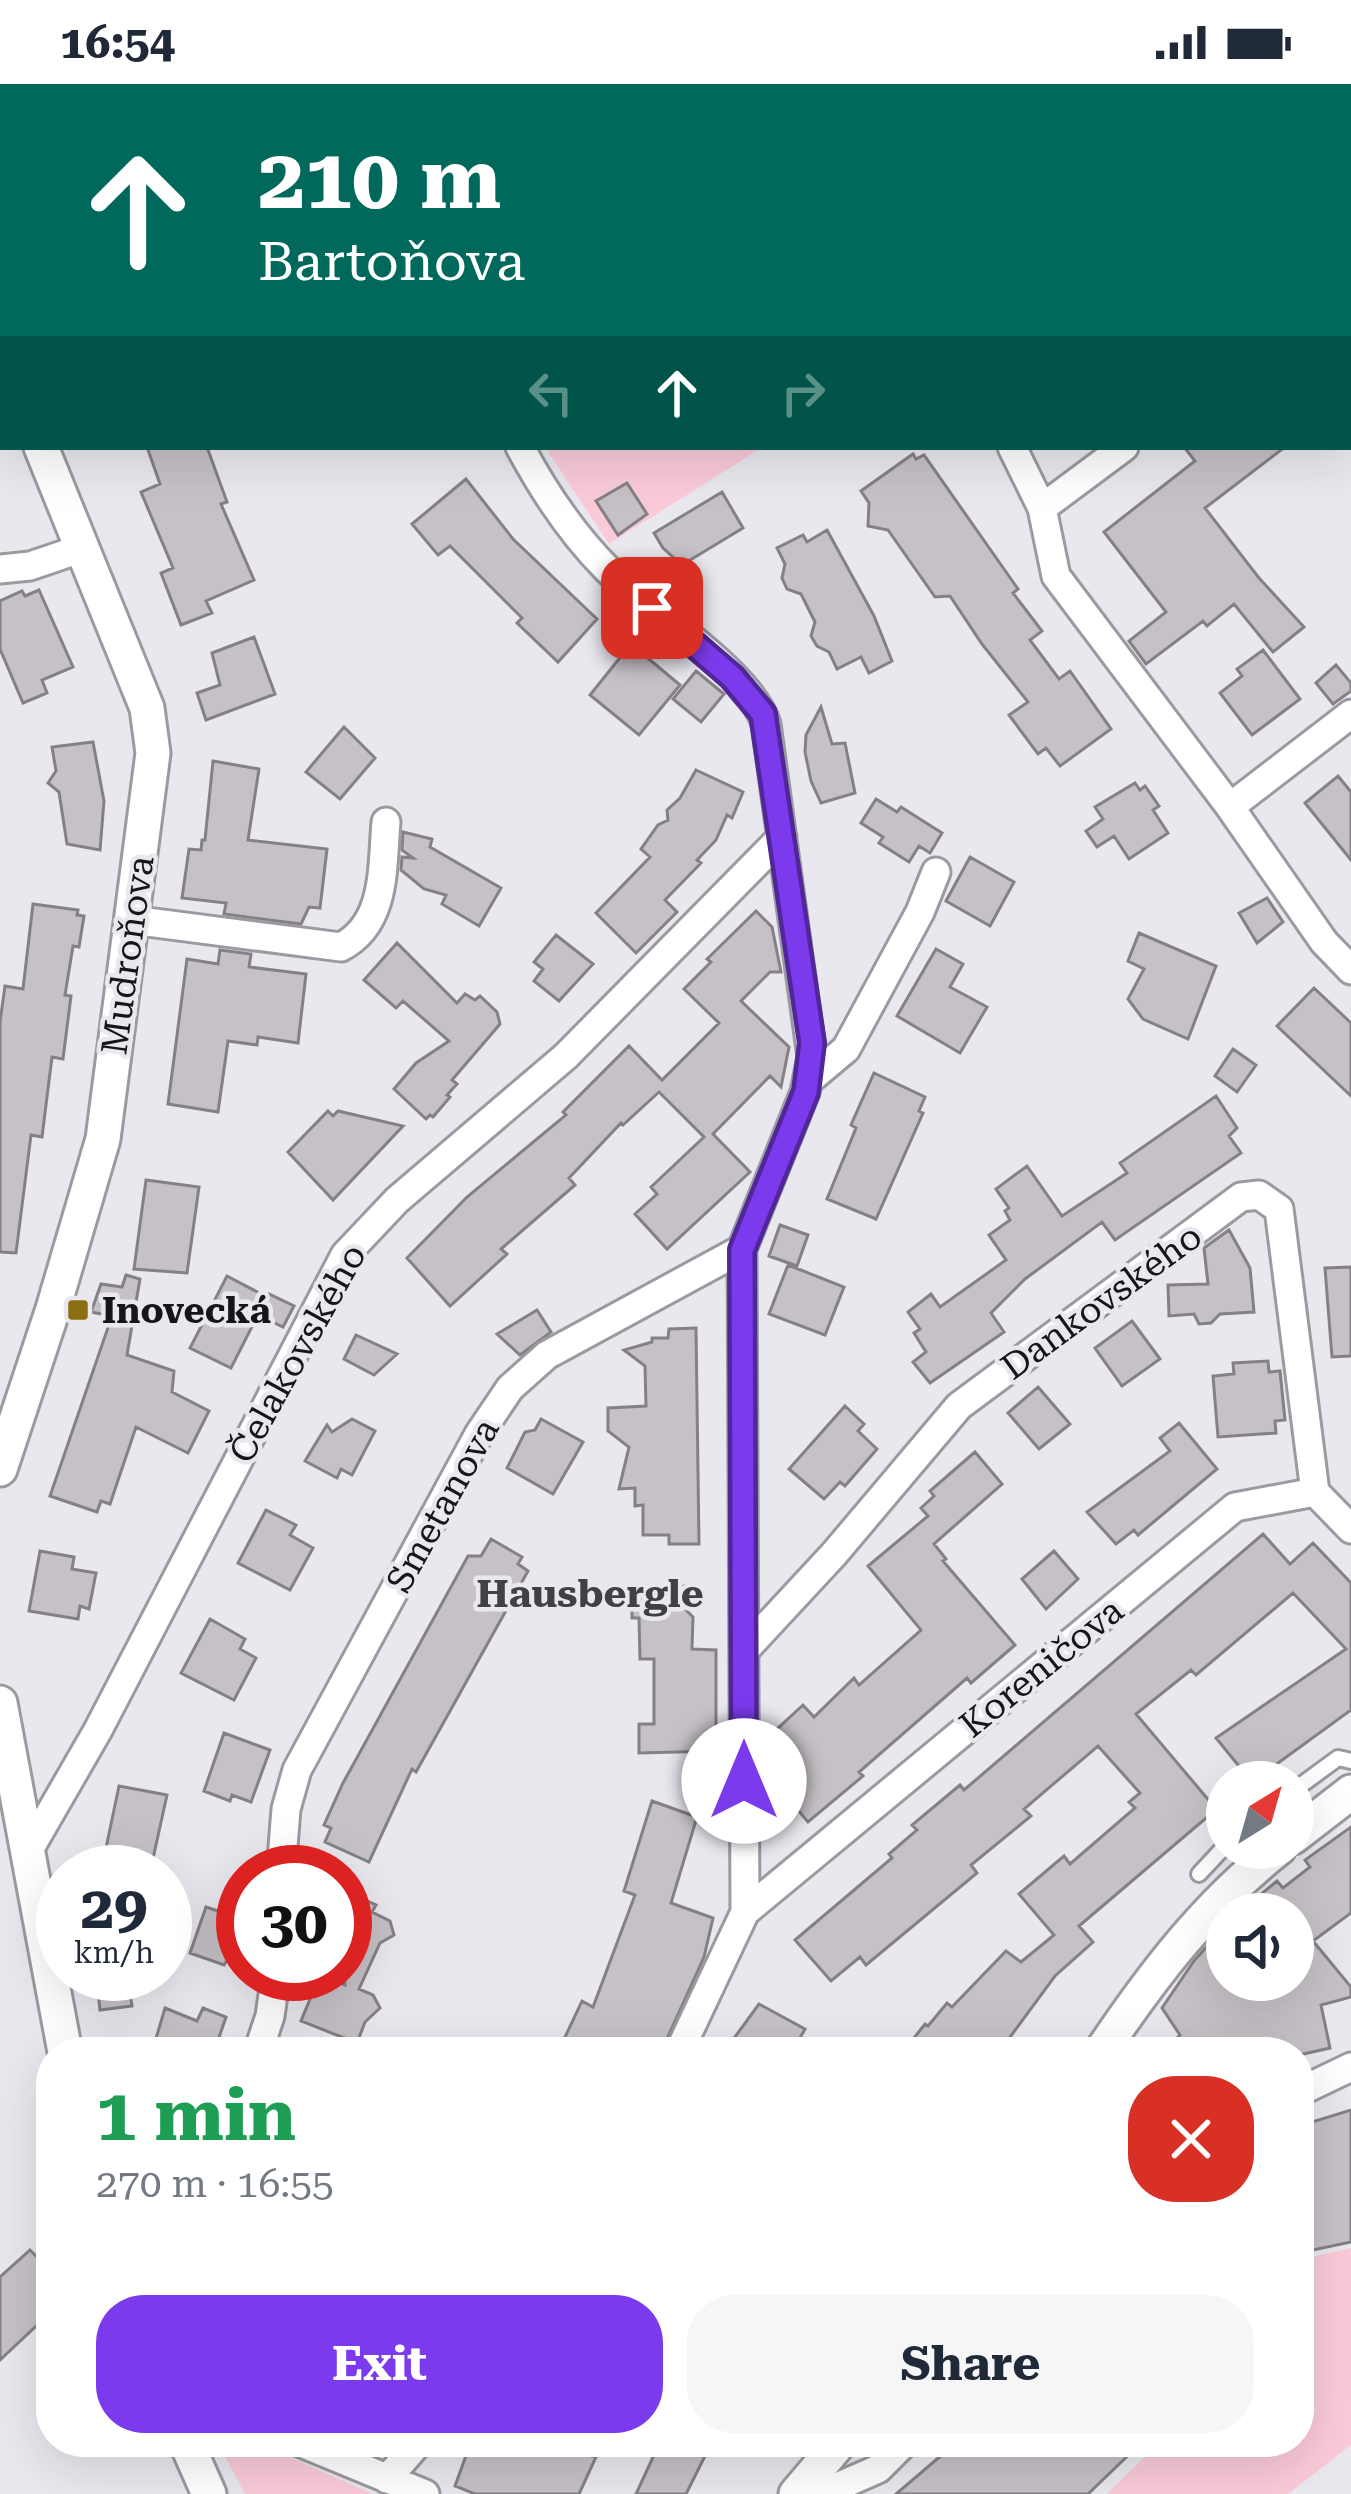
<!DOCTYPE html>
<meta charset="utf-8">
<style>
:root{--surface:#fff;--page:#f6f6f7;--text:#1f2937;--muted:#747a83;--accent:#7c3aed}
body{margin:0;font-family:"Roboto Serif",serif;background:var(--page);color:var(--text);height:100vh;display:flex;flex-direction:column;font-size:45px;white-space:nowrap}
*{box-sizing:border-box;margin:0}
p{font-size:39px;color:var(--muted)}
.icon{flex:none;width:66px;height:66px;fill:none;stroke:currentColor;stroke-width:2;stroke-linecap:round;stroke-linejoin:round}
.map{position:relative;flex:1;overflow:hidden}
.panel{position:absolute;left:36px;top:1953px;width:1278px;height:420px;display:flex;flex-direction:column;background:var(--surface);border-radius:48px;box-shadow:0 12px 48px #0002}
.panel>*{flex:none}
.top-card{position:absolute;left:0px;top:0px;width:1353px;height:366px;box-shadow:0 12px 48px #0002;background:#00695c;color:#fff;overflow:hidden}
.needle{width:78px;rotate:37deg}
.buttons{position:absolute;left:1206px;top:1677px;display:grid;gap:24px}
.buttons a{display:grid;place-items:center;width:108px;height:108px;border-radius:50%;background:var(--surface);box-shadow:0 12px 48px #0002;font-size:60px}
.speed{position:absolute;left:36px;top:1761px;display:flex;gap:24px;font-size:60px;font-weight:700;text-align:center}
.speed>*{display:grid;place-content:center;width:156px;height:156px;border-radius:50%;background:var(--surface);box-shadow:0 12px 48px #0002;line-height:1}
.speed small{font-size:30px;font-weight:400}
.speed .limit{border:18px solid #d22;background:#fff;color:#111}
.pin{position:absolute;display:grid;place-items:center;width:102px;height:102px;color:#fff;margin:-51px;border-radius:24px;box-shadow:0 6px 18px #0006}
.me{position:absolute;width:132px;margin:-66px;rotate:0deg;stroke-linejoin:round;filter:drop-shadow(0 0 9px #0008)}
.turn{display:flex;align-items:center;gap:42px;height:252px;padding:0 60px;font-size:54px}
.turn .icon{width:156px;height:156px;stroke-width:2.5}
.turn b{display:block;font-size:84px;line-height:102px}
.lanes{display:flex;align-items:center;height:114px;padding:0 60px;background:#0003;justify-content:center;gap:60px;direction:ltr}
.lanes .off{opacity:.35}
.round{display:grid;place-items:center;flex:none;width:126px;height:126px;border-radius:48px;background:var(--page)}
.head{display:flex;align-items:center;justify-content:space-between;height:204px;padding:0 60px}
h1{font-size:72px;font-weight:700;line-height:90px;color:#1e9e55}
.cta{display:flex;gap:24px;margin-top:auto;padding:24px 60px}
.cta a{flex:1;height:138px;border-radius:48px;background:var(--accent);color:#fff;font-size:48px;font-weight:700;line-height:138px;text-align:center}
.cta a+a{background:var(--page);color:var(--text)}
.status{display:flex;justify-content:space-between;align-items:center;height:84px;padding:0 60px;background:var(--surface);direction:ltr}
.status svg{height:33px;fill:currentColor}
.map>svg:first-child{display:block}
.green{fill:#facad9}
.building{fill:#c6c1c6;stroke:#858085;stroke-width:3}
.lines{fill:none;stroke-linecap:round;stroke-linejoin:round}
.service-casing{stroke:#9b9aa0;stroke-width:20}
.minor-casing{stroke:#9b9aa0;stroke-width:33}
.tertiary-casing{stroke:#9b9aa0;stroke-width:39}
.service{stroke:#fff;stroke-width:14}
.minor{stroke:#fff;stroke-width:27}
.tertiary{stroke:#fff;stroke-width:33}
.route-casing{stroke:#51269a;stroke-width:30}
.route{stroke:#7c3aed;stroke-width:21}
.poi-dot{fill:#8c6f12;stroke:#e9e8ef;stroke-width:4.5}
.labels{text-anchor:middle;stroke-width:9;stroke-linejoin:round;paint-order:stroke}
.street-label{font-size:36px;fill:#161518;stroke:#e9e8ef}
.poi-label{font-size:36px;font-weight:bold;fill:#161518;stroke:#e9e8ef;text-anchor:start}
.neighbourhood-label{font-size:39px;font-weight:bold;fill:#424046;stroke:#e9e8ef}
</style>
<div class="status"><b>16:54</b><svg viewBox="0 0 49 12"><path d="M0 12V9h3v3zM5 12V6h3v6zM10 12V3h3v9zM15 12V0h3v12zM26 1h20v11H26zM47 4h2v5h-2z"/></svg></div>
<div class="map">
<svg width="1351" height="2410" viewBox="0 0 1351 2410">
<rect width="100%" height="100%" fill="#e9e8ef"/>
<path class="green" d="M545,363H763L609,460Z
M1351,2164V2361L1288,2410H1107L1160,2358H1299V2187L1312,2173Z
M224,2358H255L373,2410H245L221,2365Z"/>
<path class="building" d="M147,363H207L227,418L221,420L254,496L206,517L212,529L181,541L161,489L173,484L141,408L160,400Z
M1184,363H1285L1205,424L1259,494L1304,543L1273,568L1234,520L1207,542L1203,537L1146,580L1129,557L1166,528L1104,448L1195,377Z
M913,370L916,375L924,371L1018,505L1013,509L1042,547L1030,556L1059,595L1070,587L1111,645L1060,682L1046,664L1038,670L1009,631L1028,618L982,560L950,512L935,513L888,446L868,442L869,419L861,407Z
M466,395L513,455L597,535L558,578L517,539L522,534L450,462L438,471L412,440Z
M627,399L647,430L618,451L596,417Z
M722,408L743,444L682,481L663,464L654,449Z
M827,446L874,532L892,577L869,589L861,573L837,585L829,568L817,562L811,552L815,538L801,510L787,505L782,494L785,480L777,464L803,451L807,458Z
M39,506L73,583L42,596L47,609L23,619L0,565V517L22,507L25,512Z
M254,553L275,610L206,636L197,609L220,601L212,569Z
M631,560L680,601L639,651L590,611Z
M1263,566L1300,615L1252,651L1220,609L1242,592L1237,585Z
M1336,581L1351,599V607L1333,620L1316,599Z
M696,587L724,610L701,638L673,615Z
M821,623L832,660L845,659L855,709L821,719L811,697L805,668L806,651Z
M344,643L375,674L340,715L306,688Z
M93,658L104,717L100,766L67,760L59,708L48,699L56,687L52,663Z
M213,677L259,685L248,756L327,765L320,824L309,823L301,840L224,830L226,819L182,814L189,765L201,766L202,756H205Z
M696,686L743,708L732,734L727,731L716,756L697,776L701,779L665,816L677,828L636,869L596,829L650,773L641,765L658,741L668,736L667,726L680,714Z
M1338,692L1351,708V776L1305,719Z
M1135,699L1140,706L1145,702L1159,722L1153,726L1168,749L1129,775L1114,752L1097,763L1086,747L1103,735L1095,723Z
M876,715L897,728L901,723L942,749L930,769L919,762L909,778L879,759L883,753L861,739Z
M403,748L432,755L430,763L501,804L479,842L442,820L446,811L424,805L401,786L402,773L413,774L402,766Z
M970,773L1014,798L990,842L946,817Z
M1267,814L1283,838L1257,859L1239,829Z
M33,820L78,826L77,831L84,832L79,863L73,862L65,911L71,912L63,975L52,973L42,1053L31,1051L16,1169L0,1168V938L5,902L23,905Z
M756,827L772,843L781,888H770L741,917L789,963L781,1003L770,992L713,1050L750,1088L667,1165L635,1130L657,1110L651,1103L704,1053L659,1008L623,1041L621,1039L569,1094L575,1101L501,1165L507,1170L450,1222L407,1174L467,1113L566,1031L563,1028L629,962L662,996L719,939L684,905L711,878L707,875Z
M1139,849L1216,882L1188,955L1143,935L1128,915L1144,885L1128,877Z
M556,851L593,880L559,917L534,897L543,885L534,878Z
M397,859L457,919L465,910L475,916L480,912L497,928L500,940L452,996L457,1000L447,1011L450,1013L433,1033L430,1031L426,1035L394,1005L416,979L449,957L403,917L396,924L364,896Z
M936,865L963,880L950,903L987,923L960,969L897,932Z
M220,866L251,870L249,883L306,890L298,959L258,953L257,961L228,957L218,1028L168,1020L187,875L218,880Z
M1314,904L1351,939V1012L1277,942Z
M1233,965L1256,981L1237,1008L1215,992Z
M874,989L925,1013L919,1027L923,1029L876,1135L827,1115L856,1044L851,1041Z
M1216,1012L1237,1044L1229,1052L1241,1069L1115,1156L1102,1138L1025,1195L991,1229L1004,1248L930,1299L913,1278L926,1268L914,1249L920,1245L908,1228L931,1210L940,1223L1006,1176L989,1151L1010,1136L1005,1127L1009,1124L996,1105L1027,1082L1062,1132L1127,1089L1120,1079Z
M328,1027L333,1032L338,1027L403,1042L333,1116L288,1068Z
M146,1096L199,1103L187,1189L134,1185Z
M780,1141L808,1151L797,1182L769,1172Z
M1229,1146L1250,1184L1254,1228L1220,1230L1211,1239L1199,1240L1194,1230L1169,1232L1168,1201L1208,1200L1204,1164Z
M788,1181L844,1203L825,1251L769,1230Z
M1351,1183V1272L1332,1273L1325,1184Z
M126,1191L140,1195L127,1271L174,1287L172,1308L209,1327L188,1369L136,1343L110,1420L101,1417L97,1428L50,1412L112,1232L91,1228L101,1200L122,1203Z
M227,1192L267,1213L269,1210L294,1222L283,1243L258,1231L262,1223L231,1284L190,1264Z
M537,1226L551,1248L520,1271L497,1250Z
M1132,1237L1160,1275L1122,1302L1095,1264Z
M696,1244L699,1460H669V1451H643V1421L635,1422V1404L619,1405L629,1363L608,1347V1324L646,1322L645,1282L624,1266L652,1258V1254H668L669,1245Z
M356,1251L397,1270L374,1291L344,1275Z
M1268,1277L1269,1288L1280,1287L1285,1336L1275,1337L1276,1349L1218,1353L1213,1292L1234,1290L1233,1279Z
M1038,1303L1070,1340L1039,1365L1008,1329Z
M845,1322L864,1340L858,1347L877,1365L845,1402L840,1398L824,1415L789,1385Z
M352,1335L375,1347L352,1391L341,1385L337,1394L305,1377L327,1341L332,1348Z
M541,1335L583,1358L553,1410L507,1384L525,1348L535,1346Z
M1179,1339L1217,1385L1138,1451L1134,1446L1116,1460L1087,1428L1170,1367L1160,1354Z
M975,1368L1002,1400L934,1460L946,1475L943,1477L1015,1561L971,1599L967,1594L859,1688L863,1692L808,1738L792,1719L801,1711L773,1677L789,1662L776,1646L803,1621L814,1633L854,1594L859,1601L921,1546L868,1482L928,1432L921,1424L934,1412L930,1407Z
M266,1426L296,1441L290,1451L313,1464L290,1506L238,1479Z
M1263,1450L1290,1480L1313,1459L1351,1499V1626L1252,1698L1216,1654L1346,1565L1293,1509L1196,1591L1191,1586L1136,1630L1212,1720V1729L1079,1842L1093,1858L1055,1892L999,1968H903L925,1940L928,1942L947,1919L952,1923L1006,1867L1021,1878L1054,1851L1019,1810L1064,1772L1070,1780L1135,1724L1129,1718L1140,1709L1098,1662L1024,1725L1031,1732L971,1781L977,1789L866,1881L860,1873L831,1897L795,1856L892,1774L889,1770L917,1746L912,1741L960,1701L964,1706Z
M491,1455L522,1473L518,1480L528,1487L416,1688L412,1685L369,1778L325,1758L331,1744L324,1741L343,1699L468,1472H481Z
M40,1467L74,1473L72,1485L96,1489L89,1525L80,1522L78,1535L29,1527Z
M1054,1467L1078,1495L1046,1525L1022,1495Z
M632,1502H686L687,1527L693,1533L692,1565L716,1566V1667L639,1669V1640H654V1575H640L639,1534H632Z
M210,1535L245,1555L240,1565L256,1574L234,1616L181,1589Z
M224,1649L270,1666L251,1718L232,1711L230,1717L204,1707Z
M119,1702L167,1711L150,1788H101Z
M652,1717L697,1733L671,1819L713,1834L704,1873L661,1968H558L582,1917L593,1923L635,1811L624,1807Z
M1351,1743V1829L1313,1857L1351,1903V1913L1321,1921L1330,1964L1299,1971L1163,1968L1180,1951L1162,1924L1194,1877L1227,1840V1896H1293V1830H1237L1277,1797L1283,1804L1310,1783L1305,1776Z
M354,1811L376,1821L372,1828L390,1837L394,1851L380,1859L359,1905L373,1911L380,1924L365,1938L357,1959L301,1937L320,1891L345,1901V1815L351,1818Z
M206,1823L242,1835L235,1864L224,1881L190,1869Z
M96,1890H127L132,1922L100,1926Z
M759,1920L805,1945L792,1968H724Z
M165,1924L197,1937L203,1924L226,1933L214,1968H152Z
M1351,2026V2158L1299,2169V2042Z
M30,2166L51,2187V2228L0,2276V2193Z
M471,2358H539L596,2373L579,2410H475L455,2402Z
M660,2358H712L686,2410H636Z
M957,2358H1142L1088,2410H896Z"/>
<g class="lines">
<g class="service-casing">
<path id="service" d="M1293,1707L1338,1674L1351,1677
M1199,1790L1227,1760"/>
</g>
<g class="minor-casing">
<path id="minor" d="M431,0V3
M724,0L727,3
M1125,0L1128,3
M1328,3L1333,0
M1350,193H1351
M520,363C543,406 572,450 607,485C647,525 750,588 766,640L812,973L805,1008L742,1165L745,1828
M1012,363L1042,424L1056,492L1230,723L1324,858L1351,886
M1042,424L1124,363
M0,485L30,482L83,464
M1230,723L1351,630
M132,836L341,863C387,839 382,782 386,738
M809,996L846,965L920,828L936,788
M1315,1408L1351,1445
M744,1567L834,1470L959,1322L1241,1113L1259,1111L1279,1125L1315,1408
M26,1771L98,1646L345,1171L397,1116L566,972L782,753
M281,1788L286,1725L297,1686L479,1350L510,1304L547,1271L742,1165
M258,1968L270,1932L276,1890
M679,1968L745,1828L1235,1423L1315,1408
M1299,2008L1351,1983
M299,2358L425,2410
M387,2395L419,2358
M821,2410L878,2385L905,2358"/>
</g>
<g class="tertiary-casing">
<path id="tertiary" d="M0,264L3,271
M0,1385L53,1225L103,1055L153,669L147,624L41,363
M0,1619L65,1968
M1293,1753L1351,1708
M1101,1968C1152,1892 1206,1821 1279,1764
M186,2358L209,2410
M796,2410L840,2358"/>
</g>
<use href="#service" class="service"/>
<use href="#minor" class="minor"/>
<use href="#tertiary" class="tertiary"/>
</g>
<g class="lines">
<g class="route-casing">
<path id="route" d="M652,524L732,593L763,630L812,959L806,1008L742,1166L744,1697"/>
</g>
<use href="#route" class="route"/>
</g>
<rect class="poi-dot" x="66" y="1214" width="24" height="24" rx="6"/>
<g class="labels">
<g class="street-label">
<text transform="translate(127 871) rotate(-82)" y="13">Mudroňova</text>
<text transform="translate(1101 1217) rotate(-36)" y="13">Dankovského</text>
<text transform="translate(297 1269) rotate(-61)" y="13">Čelakovského</text>
<text transform="translate(442 1421) rotate(-61)" y="13">Smetanova</text>
<text transform="translate(1041 1583) rotate(-39)" y="13">Koreničova</text>
</g>
<g class="poi-label">
<text x="102" y="1239">Inovecká</text>
</g>
<g class="neighbourhood-label">
<text x="590" y="1523">Hausbergle</text>
</g>
</g>
</svg>
<div class="buttons">
<a><svg class="needle" viewBox="-14 -14 28 28"><path d="M0-13l5 13h-10z" fill="#e53935"/><path d="M0 13l5-13h-10z" fill="#747a83"/></svg></a>
<a><svg class="icon" aria-label="sound" viewBox="0 0 24 24"><path d="M4 9h4l5-4v14l-5-4H4zM17 9q2 3 0 6"/></svg></a>
</div>
<div class="speed"><div>29<small>km/h</small></div><div class="limit">30</div></div>
<div class="pin" style="left:652px;top:524px;background:#d93025"><svg class="icon" aria-label="arrive" viewBox="0 0 24 24"><path d="M6 21V4h12l-3 4 3 4H6"/></svg></div>
<svg class="me" style="left:744px;top:1697px" viewBox="-20 -20 40 40"><circle r="19" fill="#fff"/><path d="M0-13L10 11 0 6-10 11z" fill="#7c3aed"/></svg>
<div class="top-card">
<div class="turn"><svg class="icon" aria-label="ahead" viewBox="0 0 24 24"><path d="M12 20V5M6 11l6-6 6 6"/></svg><div><b>210 m</b>Bartoňova</div></div>
<div class="lanes"><svg class="icon off" aria-label="left" viewBox="0 0 24 24"><path d="M17 20v-9H6M10 6l-5 5 5 5"/></svg><svg class="icon" aria-label="ahead" viewBox="0 0 24 24"><path d="M12 20V5M6 11l6-6 6 6"/></svg><svg class="icon off" aria-label="right" viewBox="0 0 24 24"><path d="M7 20v-9h11M14 6l5 5-5 5"/></svg></div>
</div>
<section class="panel">
<div class="head"><div><h1>1 min</h1><p>270 m · 16:55</p></div><a class="round" style="background:#d93025;color:#fff"><svg class="icon" aria-label="close" viewBox="0 0 24 24"><path d="M6 6l12 12M18 6L6 18"/></svg></a></div>
<div class="cta"><a>Exit</a><a>Share</a></div>
</section>
</div>
